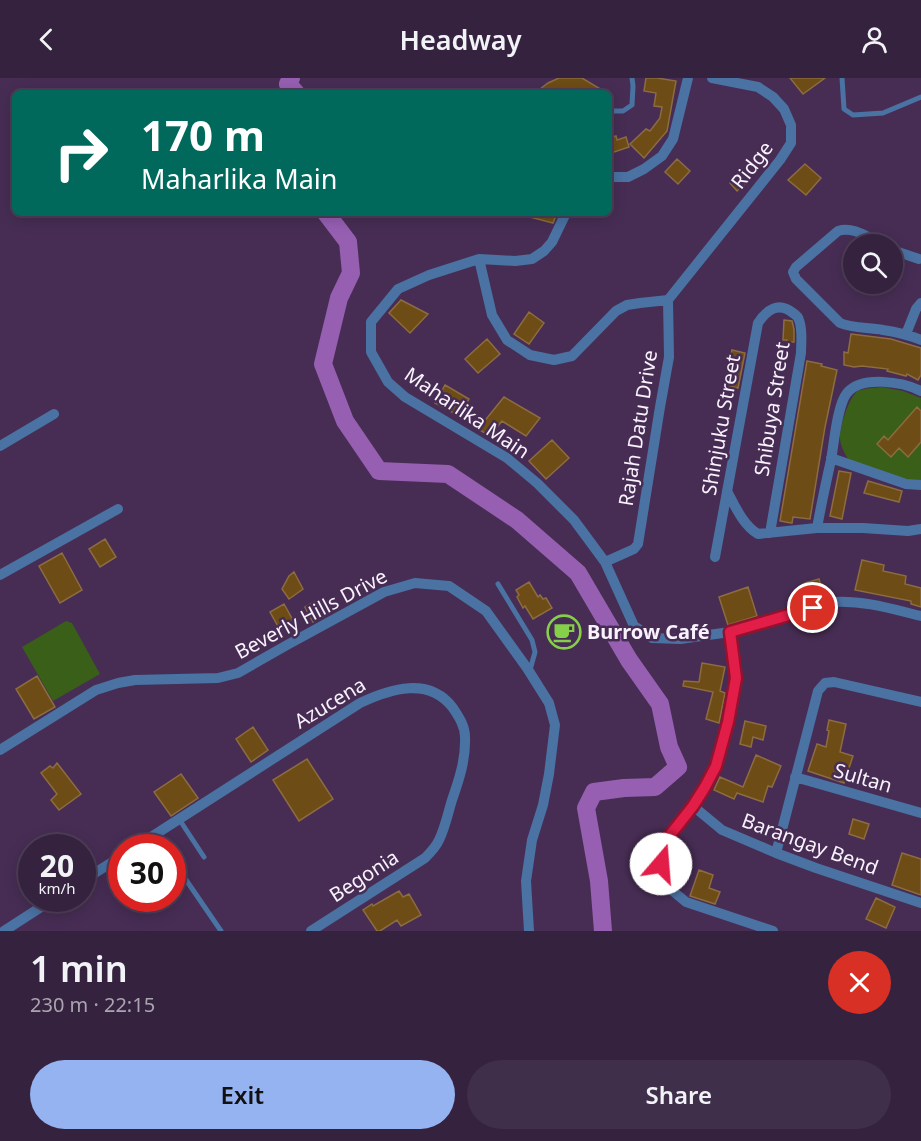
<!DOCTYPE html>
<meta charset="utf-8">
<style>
:root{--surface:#35223f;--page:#402f4a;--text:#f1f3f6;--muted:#aaa4b0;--line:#4f3f59;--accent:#95b2f1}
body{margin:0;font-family:"Noto Sans",sans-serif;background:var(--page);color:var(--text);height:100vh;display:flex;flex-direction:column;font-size:22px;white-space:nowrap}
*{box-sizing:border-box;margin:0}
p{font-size:20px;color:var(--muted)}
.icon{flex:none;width:33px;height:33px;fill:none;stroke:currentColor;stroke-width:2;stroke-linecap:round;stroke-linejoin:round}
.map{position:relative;height:853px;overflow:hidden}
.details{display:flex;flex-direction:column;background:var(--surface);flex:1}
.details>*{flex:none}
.top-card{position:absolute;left:12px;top:12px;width:600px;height:126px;border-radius:9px;box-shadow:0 3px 15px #0003,0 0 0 2px var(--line);background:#00695c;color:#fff;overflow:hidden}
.controls{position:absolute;left:843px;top:156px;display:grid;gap:12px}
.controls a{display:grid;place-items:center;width:60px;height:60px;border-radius:50%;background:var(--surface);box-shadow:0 3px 15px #0003,0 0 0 2px var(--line);font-size:30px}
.speed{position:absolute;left:18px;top:756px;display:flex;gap:12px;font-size:30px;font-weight:700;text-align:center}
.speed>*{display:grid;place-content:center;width:78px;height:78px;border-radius:50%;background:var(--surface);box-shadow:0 3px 15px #0003,0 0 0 2px var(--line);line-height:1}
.speed small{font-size:15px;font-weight:400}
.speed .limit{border:9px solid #d22;background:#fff;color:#111}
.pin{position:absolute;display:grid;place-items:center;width:51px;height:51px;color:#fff;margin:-26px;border:3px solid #fff;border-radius:50%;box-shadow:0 2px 6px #0007}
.me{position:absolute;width:66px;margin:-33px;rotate:18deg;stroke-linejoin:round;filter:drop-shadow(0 0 4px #0008)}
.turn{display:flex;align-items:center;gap:21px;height:126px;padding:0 30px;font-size:27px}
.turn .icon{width:78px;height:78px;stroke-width:2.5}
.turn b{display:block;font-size:42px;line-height:51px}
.round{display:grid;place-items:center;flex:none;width:63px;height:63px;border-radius:32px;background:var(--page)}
.headline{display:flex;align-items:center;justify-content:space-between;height:102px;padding:0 30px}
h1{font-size:36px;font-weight:600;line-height:45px}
.button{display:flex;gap:12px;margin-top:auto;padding:12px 30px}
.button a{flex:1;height:69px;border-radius:36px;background:var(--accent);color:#111;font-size:24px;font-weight:600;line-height:69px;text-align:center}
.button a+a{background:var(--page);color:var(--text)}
header{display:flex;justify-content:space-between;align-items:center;height:78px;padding:0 30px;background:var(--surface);font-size:27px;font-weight:600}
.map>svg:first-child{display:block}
.green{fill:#395f18}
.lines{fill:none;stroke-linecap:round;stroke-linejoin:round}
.river{stroke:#965fb2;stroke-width:18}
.building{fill:#6e4c16;stroke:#8c6c40;stroke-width:1.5}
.service{stroke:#4a72a3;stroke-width:5}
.minor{stroke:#4a72a3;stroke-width:10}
.route-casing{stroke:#92132f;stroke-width:15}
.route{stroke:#e11d48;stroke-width:10}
.labels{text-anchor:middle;stroke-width:5;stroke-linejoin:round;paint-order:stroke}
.street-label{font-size:20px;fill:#f8f2fc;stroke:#472d54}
.poi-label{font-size:20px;font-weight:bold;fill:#f8f2fc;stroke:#472d54;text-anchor:start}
</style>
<header><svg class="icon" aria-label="back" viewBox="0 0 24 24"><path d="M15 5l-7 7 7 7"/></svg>Headway<svg class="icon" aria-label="person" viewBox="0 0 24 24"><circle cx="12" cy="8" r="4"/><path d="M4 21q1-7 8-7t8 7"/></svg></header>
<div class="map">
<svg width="921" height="853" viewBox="0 0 921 853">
<rect width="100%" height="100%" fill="#472d54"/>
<path class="green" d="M882,309L903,313L921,320V402L910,403L850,383C845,377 841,369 840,361C839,351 849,318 858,313C865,310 874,310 882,309Z
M66,543L72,545L100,596L53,623L22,569Z"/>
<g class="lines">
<path class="river" d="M291,0L288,6L296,15
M326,135L348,164L351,195L339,220L323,286L345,343L379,393L448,396L517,442L578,495L629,582L660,626L669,669L678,689L655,709L624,710L594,714L586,730L599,803L603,853"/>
</g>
<path class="building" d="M559,0H582L607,15H535L548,5Z
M646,0H657L676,3L667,53L644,80L630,66L646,51L650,53L660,40L662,29L654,28L656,15L644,13Z
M790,0H825L803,16Z
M616,58L617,62L626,59L629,69L611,75L609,60Z
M677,81L690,93L678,106L665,94Z
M805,86L821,100L806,117L788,102Z
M745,92L752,100L737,113L730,105Z
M526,135H557L553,145L526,138Z
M401,222L428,236L410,255L389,235Z
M529,234L544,245L529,266L514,256Z
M784,242L792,243L794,251V264H787V262H783Z
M851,256L891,261L921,270V297L918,302L907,296L906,298L887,293L888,291L862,288L854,289L844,287V274L848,275Z
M487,261L500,276L478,295L465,281Z
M732,272L745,275L738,310L725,307Z
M807,283L822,286L821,288L837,292L825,349L810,441L793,439L792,445H791L780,443Z
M445,307L469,321L459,338L435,325Z
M504,319L540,340L526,358L502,343L490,358L478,351Z
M917,329L921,333V364L908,379L899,370L891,379L877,366L884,358L888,362Z
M552,362L569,380L546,401L529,383Z
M839,393L851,395L842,441L830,438Z
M868,403L902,413L899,424L864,415Z
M105,461L116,479L100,489L89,471Z
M62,475L82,512L60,525L39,488Z
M862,482L884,487L883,493L906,498L905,506L921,510V529L911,526V523L855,512Z
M294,494L303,511L289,521L282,511L289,498Z
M819,501L824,519L812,522L810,517L809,518L805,505Z
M529,504L538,519L540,517L543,521L546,520L552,530L533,541L525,528L523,530L517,519L519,517L516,512Z
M748,509L757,538L728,547L719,519Z
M318,522L327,537L313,544L305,529Z
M284,526L294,544L280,552L270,534Z
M702,585L725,589L720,613L725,615L719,645L706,641L713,614L683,608L684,603L699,604Z
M37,598L55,629L34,641L16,611Z
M829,642L846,646L840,674L853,678L844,705L808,693L817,666L826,669L829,653L827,652Z
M745,643L766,648L763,662L753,659L751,669L740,666Z
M253,649L268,672L251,684L236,661Z
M756,677L781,688L772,709L768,708L763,724L737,715L734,721L714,712L720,699L743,709Z
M307,681L333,721L299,743L273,702Z
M57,685L81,716L59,732L51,722L57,716L41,695L50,688L53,690Z
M181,696L198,720L171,738L154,714Z
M853,741L869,746L864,761L849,756Z
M902,775L921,781V817L892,807Z
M699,792L713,797L709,810L720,814L715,826L690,818Z
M399,813L403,819L409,816L421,837L401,848L397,842L380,853H377L363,832L372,826L373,828Z
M876,820L895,829L886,850L866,841Z"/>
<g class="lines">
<path class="service" d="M842,0L844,31L853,37L883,35L921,19
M609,33H623L632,27L633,8L632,0
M498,506L532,562L535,574L530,592
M179,741L204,779
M151,759L157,770
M172,792L182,796L221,853"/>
<path class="minor" d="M609,99H628L644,91L662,78L673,61L688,0
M566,135L552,164L544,173L532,181L515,183L479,181L429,197L398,211L371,244V274L388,304L405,319L507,380L537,405L574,442L605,484L634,548L652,560L680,561L730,554L833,524C863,522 892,531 921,538
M882,166C868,160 854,148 838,153L796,189L793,194L796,201L840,245C854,251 869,249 883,252C896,254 909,257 921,262
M892,172L919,181
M479,181L492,237L507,262L530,277L554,282L572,278L616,233L627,227L640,225L668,222L669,279L660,329L638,466L634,471L605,484
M668,222L780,82L791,65V47L784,31L773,19L758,9L712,0
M906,256L916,231L921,225
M0,368L54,336
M831,380L906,406L921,407
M727,413C735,428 743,447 758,456L817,450H863L908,453L921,451
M817,450C821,427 826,405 831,382C834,366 837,327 847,315C862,297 903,304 921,313
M715,479L758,245C767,232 778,223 793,235C796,237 798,238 799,242C803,252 801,264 801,275L770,455
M0,497L118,431
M730,554L736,600L727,643L716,688L705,709L693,728L667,761L661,786L668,809L686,824L773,853
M0,672L96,612L118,605L135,602L218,600L238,595L287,567L384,514L415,505L449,508L486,533L527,590L549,625L555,647L549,696L543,727L532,762L526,803L529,853
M795,699L921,735
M693,728L722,752L776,775L816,790L921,825
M134,770L360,625C390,611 429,598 453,630C459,639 465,648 465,659C466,681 459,702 452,722C448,735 445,750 439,762C436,769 430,775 425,780L311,853
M776,775L818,613L825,605L834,604L921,624
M82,803L122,778
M4,853L55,820"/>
</g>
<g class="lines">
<g class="route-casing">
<path id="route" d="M661,786L667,761L693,728L705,709L716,688L728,644L736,600L730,554L813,530"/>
</g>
<use href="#route" class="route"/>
</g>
<defs>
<g id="cafe-ring" transform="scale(1.725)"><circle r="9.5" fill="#472d54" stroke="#86cf4b" stroke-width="1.5"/><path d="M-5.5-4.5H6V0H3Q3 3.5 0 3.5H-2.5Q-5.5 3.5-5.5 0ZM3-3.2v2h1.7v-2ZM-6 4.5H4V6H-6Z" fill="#86cf4b"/></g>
</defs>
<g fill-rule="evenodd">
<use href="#cafe-ring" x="564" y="554"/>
</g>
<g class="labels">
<g class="street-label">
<text transform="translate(752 87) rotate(-52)" y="7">Ridge</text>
<text transform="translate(772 331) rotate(-81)" y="7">Shibuya Street</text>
<text transform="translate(467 335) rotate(34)" y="7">Maharlika Main</text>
<text transform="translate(721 347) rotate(-80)" y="7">Shinjuku Street</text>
<text transform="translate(638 350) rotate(-81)" y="7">Rajah Datu Drive</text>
<text transform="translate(311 536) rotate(-28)" y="7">Beverly Hills Drive</text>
<text transform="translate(330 625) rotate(-31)" y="7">Azucena</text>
<text transform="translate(863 700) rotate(16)" y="7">Sultan</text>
<text transform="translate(810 766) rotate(20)" y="7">Barangay Bend</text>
<text transform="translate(364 798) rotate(-33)" y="7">Begonia</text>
</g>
<g class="poi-label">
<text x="587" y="561">Burrow Café</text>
</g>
</g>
</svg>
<div class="controls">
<a><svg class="icon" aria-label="search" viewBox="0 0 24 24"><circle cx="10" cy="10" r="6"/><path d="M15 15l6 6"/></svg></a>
</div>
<div class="speed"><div>20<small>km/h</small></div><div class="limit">30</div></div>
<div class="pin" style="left:813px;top:530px;background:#d93025"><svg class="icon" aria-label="arrive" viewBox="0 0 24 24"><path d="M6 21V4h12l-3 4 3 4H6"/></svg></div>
<svg class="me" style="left:661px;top:786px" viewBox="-20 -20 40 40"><circle r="19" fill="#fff"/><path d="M0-13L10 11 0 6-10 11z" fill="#e11d48"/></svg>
<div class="top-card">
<div class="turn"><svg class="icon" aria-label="right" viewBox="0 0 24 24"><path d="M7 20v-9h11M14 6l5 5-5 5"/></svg><div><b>170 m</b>Maharlika Main</div></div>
</div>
</div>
<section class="details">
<div class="headline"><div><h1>1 min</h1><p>230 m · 22:15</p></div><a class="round" style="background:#d93025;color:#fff"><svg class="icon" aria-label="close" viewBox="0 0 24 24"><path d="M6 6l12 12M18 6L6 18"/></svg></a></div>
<div class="button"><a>Exit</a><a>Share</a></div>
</section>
